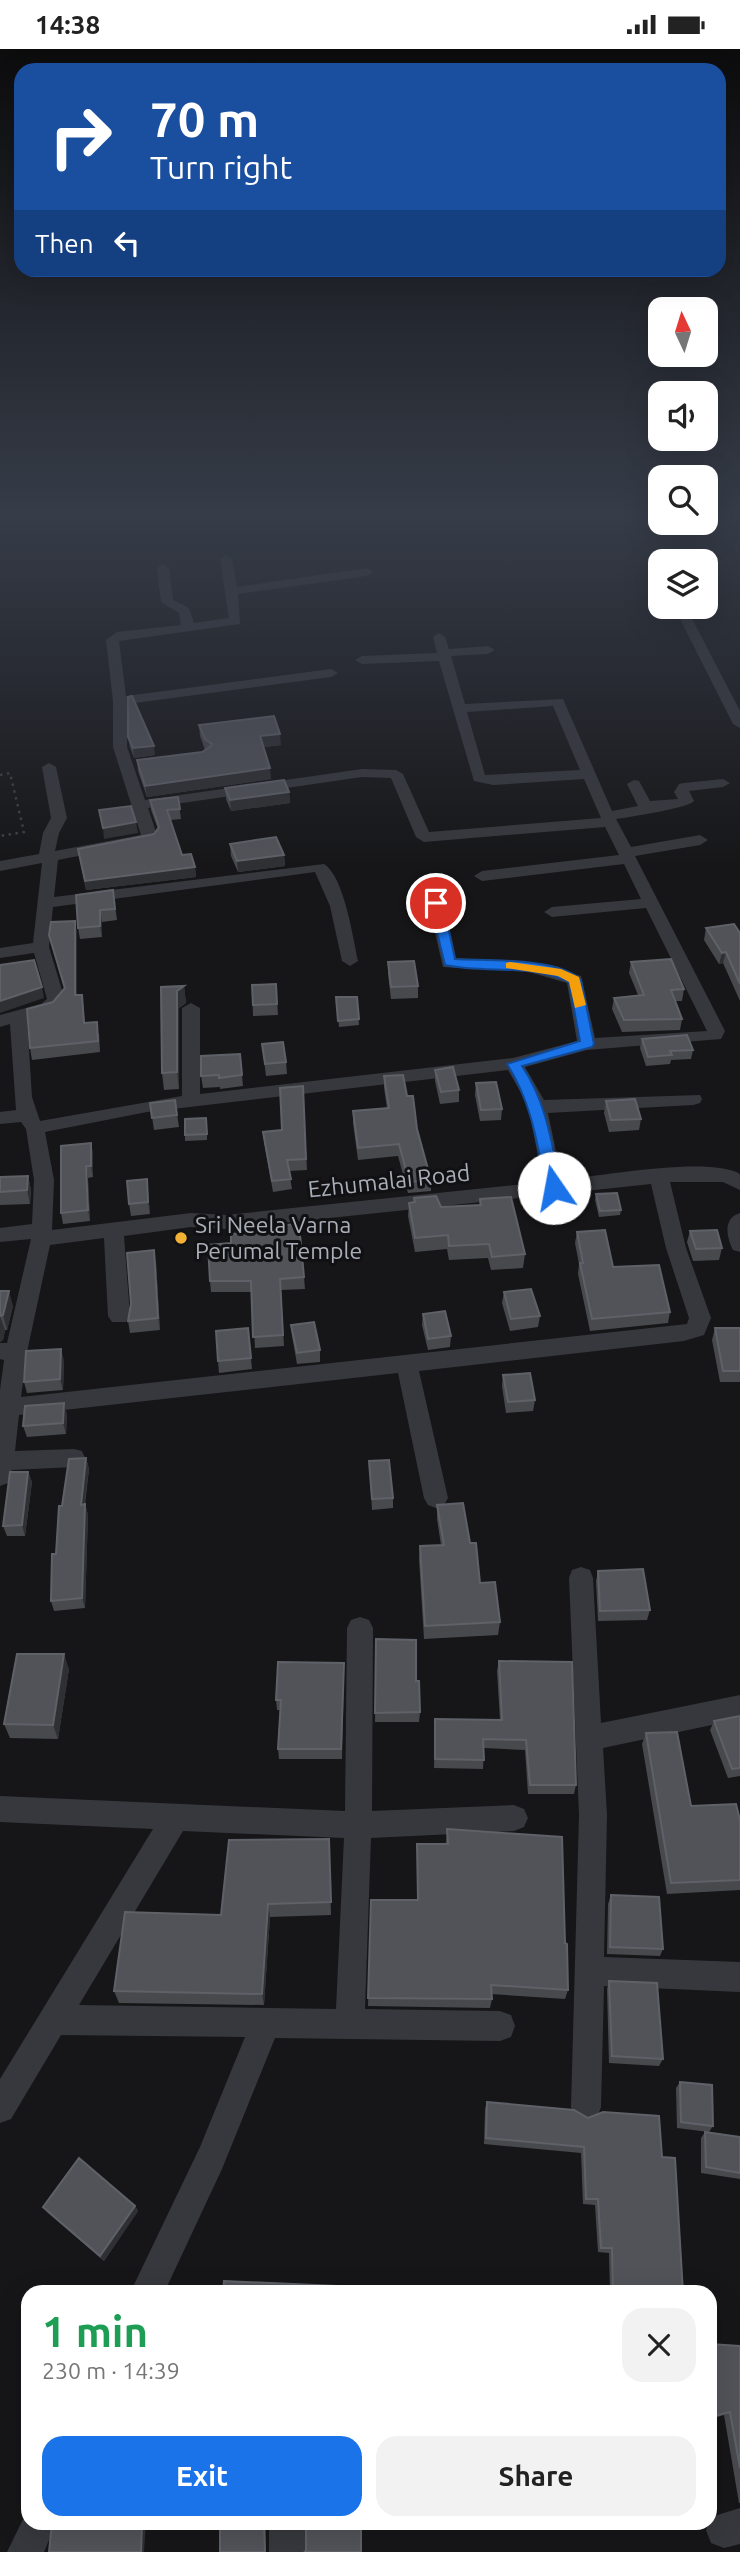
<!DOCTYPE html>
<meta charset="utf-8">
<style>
:root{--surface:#fff;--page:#f2f2f2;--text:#222;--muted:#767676;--accent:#1a73e8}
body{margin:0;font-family:Ubuntu,sans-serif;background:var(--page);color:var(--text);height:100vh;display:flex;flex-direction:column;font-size:26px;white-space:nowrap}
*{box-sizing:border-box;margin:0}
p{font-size:23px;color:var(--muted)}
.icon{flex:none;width:38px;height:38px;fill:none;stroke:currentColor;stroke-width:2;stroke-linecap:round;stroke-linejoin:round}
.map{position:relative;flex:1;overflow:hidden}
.drawer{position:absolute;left:21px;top:2236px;width:696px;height:245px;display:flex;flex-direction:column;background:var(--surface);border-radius:21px;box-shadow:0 7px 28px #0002}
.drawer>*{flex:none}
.top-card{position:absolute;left:14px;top:14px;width:712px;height:214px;border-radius:21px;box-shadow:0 7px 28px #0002;background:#1a4fa0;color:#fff;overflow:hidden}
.needle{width:46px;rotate:356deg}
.fabs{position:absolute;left:648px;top:248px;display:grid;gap:14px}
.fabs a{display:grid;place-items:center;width:70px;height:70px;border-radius:14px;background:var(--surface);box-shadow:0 7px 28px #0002;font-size:35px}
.pin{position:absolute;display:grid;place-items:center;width:60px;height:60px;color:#fff;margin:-30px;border:4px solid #fff;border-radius:50%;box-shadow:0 2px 7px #0007}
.me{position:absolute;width:77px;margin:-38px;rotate:348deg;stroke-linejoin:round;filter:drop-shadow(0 0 5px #0008)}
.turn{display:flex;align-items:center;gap:24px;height:147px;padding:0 21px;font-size:32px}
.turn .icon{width:91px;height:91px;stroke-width:2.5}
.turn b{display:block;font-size:49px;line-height:60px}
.then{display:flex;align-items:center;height:66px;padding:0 21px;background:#0003;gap:14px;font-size:26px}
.round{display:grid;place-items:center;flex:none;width:74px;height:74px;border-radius:21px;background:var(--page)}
.overview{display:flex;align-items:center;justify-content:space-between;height:119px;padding:0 21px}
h1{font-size:42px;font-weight:600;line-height:52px;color:#1e9e55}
.action{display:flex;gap:14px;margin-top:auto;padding:14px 21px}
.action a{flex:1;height:80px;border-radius:21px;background:var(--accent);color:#fff;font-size:28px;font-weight:600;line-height:80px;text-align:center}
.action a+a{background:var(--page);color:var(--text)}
.status{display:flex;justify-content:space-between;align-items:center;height:49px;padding:0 35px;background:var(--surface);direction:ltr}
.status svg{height:19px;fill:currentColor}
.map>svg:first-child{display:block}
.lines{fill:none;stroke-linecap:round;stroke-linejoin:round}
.path{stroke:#3d3f44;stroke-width:2.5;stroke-dasharray:2.5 4.5;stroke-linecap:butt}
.minor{fill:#37383d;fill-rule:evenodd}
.wall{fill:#47494d}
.shaded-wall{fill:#2f3033}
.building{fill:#525359;stroke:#5f6168;stroke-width:2}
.route{fill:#1a73e8;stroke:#114b97;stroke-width:2}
.slow{fill:#f59e0b}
.poi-dot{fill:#f2b134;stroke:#111113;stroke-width:2.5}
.labels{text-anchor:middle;stroke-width:6;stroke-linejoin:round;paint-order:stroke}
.street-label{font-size:23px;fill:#a8adb8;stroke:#111113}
.poi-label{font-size:23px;fill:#a8adb8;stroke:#111113;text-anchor:start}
</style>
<div class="status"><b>14:38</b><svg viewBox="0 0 49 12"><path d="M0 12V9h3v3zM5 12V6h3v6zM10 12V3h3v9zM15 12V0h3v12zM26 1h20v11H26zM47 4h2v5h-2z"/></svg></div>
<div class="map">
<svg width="740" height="2503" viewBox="0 0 740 2503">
<rect width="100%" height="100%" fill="#161618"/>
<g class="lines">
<path class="path" d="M0,726L10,724L24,783L0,787"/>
<path class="minor" d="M226,506L232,510L237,538L367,519L373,523L367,527L238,545L240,575L119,592L126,647L331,620L338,624L331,628L127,655V698L145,751L362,720L396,721L403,725L429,783L601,769L584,730L493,736L474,732L439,612L362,615L355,611L362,607L437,604L433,588L439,584L445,588L449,600L488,597L495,601L488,605L451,607L465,655L563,650L612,762L638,757L627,735L634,731L639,732L650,752L678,750L674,743L679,735L684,734L723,730L730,734L723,738L689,742L694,752C689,759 630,768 616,770L631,798L700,786L708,791L700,796L635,807L725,982L721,990L587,1001L525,1018L544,1051L700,1046L702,1050L700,1054L693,1056L548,1064L562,1131C601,1127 710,1107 740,1125V1141L723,1133H670L686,1199L711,1269L704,1286L684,1292L419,1322L448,1449L444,1456L436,1459L428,1456L424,1449L398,1324L19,1366L15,1402L74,1400L82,1402L85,1409L82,1416L74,1418L12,1421L8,1434L0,1437V1341L4,1311L0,1310V1294H7L31,1190L0,1193V1179L32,1175L34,1131L26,1080L21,1073L0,1075V1063L16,1061L10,975L0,978V966L41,955L47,950L34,904L0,909V899L33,894L42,814L0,822V812L39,805L43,784L51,769L42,718L49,714L56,718L67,769L59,784L55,802L141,786L113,698V652L106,591L117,583L181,576L179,564L161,553L157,519L163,515L169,519L173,551L189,559L194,574L229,569L220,510ZM553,657L580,721L485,726L467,663ZM362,728L391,729L416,788L424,793L605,778L619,806L482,822L474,827L482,832L624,815L641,850L552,858L544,863L552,868L646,859L707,982L595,989L581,927L529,913L456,909L444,854L436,849L428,854L443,918L529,923L567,934L577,992L513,1009L200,1045V959L191,954L182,959V1047L40,1072L32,1048L27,970L53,963L65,951L49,898L53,858L315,823L330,857L342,912L350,917L358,912C353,889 344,827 324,815L54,848L58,811L155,792L158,789L148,759ZM508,1021L528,1056L543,1133L226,1166L191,1164L52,1181L54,1131L45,1083L147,1063ZM651,1135L666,1199L689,1269L687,1275L21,1348L27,1303L50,1196L104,1189L108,1267L112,1273H126L130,1267L124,1187L191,1178L226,1180Z
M674,558H686L740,662V679L733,675Z
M740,1164V1203L733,1201C726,1187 723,1169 740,1164Z
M581,1518L590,1521L593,1529L601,1674L740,1646V1670L603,1699L607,1766L604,1908L740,1913V1943L604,1937L601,2058L597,2069L586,2073L575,2069L571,2058L579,1766L569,1529L572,1521Z
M360,1568L369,1571L373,1579L372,1762L514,1756L524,1760L528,1769L524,1778L514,1782L371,1789L365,1960L500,1962L511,1966L515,1977L511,1988L500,1992L275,1989L222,2120L164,2244H130L200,2098L245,1988L61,1986L11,2070L0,2074V2030L153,1780L0,1773V1747L345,1762L347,1579L351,1571ZM183,1782L344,1789L336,1960L79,1956Z
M740,2459V2495L724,2499L711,2494L706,2481L711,2468Z
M28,2460V2474H56L44,2503H7Z
M269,2474H305V2503H269Z"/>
</g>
<path class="wall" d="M199,676L281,696L264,698L271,730L147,748L138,722L137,711L202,703L205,701L200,687Z
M128,688L155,706L134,709L130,698Z
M225,739L289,743L290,754L231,762L226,750Z
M178,748L181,770L170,771L182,806L195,818L196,828L86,841L78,800L154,785L158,780L151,761L150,751Z
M230,795L284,806L285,817L238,823L231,807Z
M113,841L117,871L102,873V888L80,890L78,879Z
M706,879L740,884V952L723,914L719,915L704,891Z
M77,883V946H82L85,974L99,985L100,1003L32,1011L30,999L53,953L64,940L52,898L49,886Z
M388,913L418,937V949L391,950L388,925Z
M631,913L684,940L682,952H675L682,970L680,981L622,983L612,960L614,949L638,946L629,924Z
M276,935L278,966L253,967L252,936Z
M184,937L186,954L179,959V1040L164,1041L162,1024Z
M336,948H357L359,976L339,978Z
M642,990L693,1001L691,1010L671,1011L670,1015L646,1017L640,999Z
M262,995L286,1013L287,1025L266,1027Z
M240,1005L243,1037L220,1040V1038L203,1039L201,1027Z
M435,1021L459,1041V1053L440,1055L435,1032Z
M384,1027L407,1047L431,1131V1142L408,1144L398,1107L358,1111L353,1074V1062L387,1059L384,1039Z
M476,1034L502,1060L501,1071L480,1072L475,1046Z
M303,1037L307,1121L289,1122L292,1140L273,1143L264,1093L263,1083L282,1081Z
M175,1051L179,1078L154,1081L150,1054Z
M606,1052L641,1070L639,1081L609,1083L604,1064Z
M207,1075V1091L185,1092V1086Z
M91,1094L93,1105V1128L88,1129L90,1172L63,1175L61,1164Z
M28,1127L31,1141L30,1155L0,1156V1128Z
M147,1130L150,1165L131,1167L129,1155Z
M596,1145L621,1161L620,1166L599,1168L595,1151Z
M414,1149L441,1158L479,1156L480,1150L525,1205L523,1219L491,1221L488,1209L449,1211L447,1200L415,1203L408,1167L409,1154L413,1153Z
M690,1182L722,1199L719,1211L693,1212L687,1193Z
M577,1183L613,1218L670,1263L668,1274L590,1282L578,1225L579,1215L575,1194Z
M156,1212L160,1281L130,1284L128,1272Z
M304,1228L305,1240L281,1241L284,1297L255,1299L252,1243H211L210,1232Z
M0,1242L13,1257L7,1281H5L3,1291L0,1293Z
M504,1243L540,1267L538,1278L510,1282L502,1254Z
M423,1265L451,1287L450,1298L428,1301L422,1276Z
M291,1276L320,1301V1313L297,1315L292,1287Z
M248,1279L252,1320L219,1324L218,1312Z
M715,1279H740V1333H720L712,1291Z
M64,1311L63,1341L27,1344L24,1333Z
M503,1326L535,1351L533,1362L506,1364L502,1337Z
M67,1365L66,1385L27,1388L23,1377Z
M86,1409L89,1420L85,1455L88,1466L85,1559L54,1562L51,1552L62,1457Z
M369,1412L393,1449V1459L372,1461Z
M28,1423L32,1433L25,1487H7L3,1477Z
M437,1456L470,1494L480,1534L500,1573L498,1586L424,1590L419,1511L420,1497L441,1496L437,1470Z
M598,1522L650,1561L647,1571L598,1572L596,1532Z
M376,1590L420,1663L419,1673H375Z
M499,1612L576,1736L574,1745H528L525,1701L484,1699L483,1720L434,1719L435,1670L500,1671L497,1622Z
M69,1620L58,1690L10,1689L4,1675Z
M344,1623L342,1710H279L278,1700L280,1661H277L276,1651Z
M740,1667V1727L728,1729L710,1681L714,1672Z
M646,1684L691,1757L740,1771V1841L667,1845L642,1695Z
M447,1780L565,1894L568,1941L565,1950L491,1945L492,1950L490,1959L368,1957L371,1851H417V1795H446Z
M329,1790L331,1866L270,1868L264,1956L119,1954L114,1942Z
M611,1846L663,1900L660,1907L607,1905L608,1855Z
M609,1932L663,2010L659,2017L609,2014L607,1940Z
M680,2033L713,2077L709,2083L677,2079L676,2039Z
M487,2053L588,2069L662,2108L683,2244H610L609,2204L598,2203L595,2156L583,2155L581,2104L484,2095L485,2060Z
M705,2083L740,2088V2130L701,2124V2089Z
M135,2157L138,2162L104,2212L48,2164L43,2158Z
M710,2295L740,2297V2454H739L724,2366L710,2370Z"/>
<path class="shaded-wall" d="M280,685L281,696L261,698L260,687Z
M154,697L155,706L134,709L133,699Z
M270,719L271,730L147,748L145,737Z
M289,743L290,754L231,762L230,751Z
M136,773L138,784L104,790L103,779Z
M284,806L285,817L238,823L237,812Z
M195,818L196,828L86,841L85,832Z
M100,861L102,873V888L100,877Z
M75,872L77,883V958L75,946Z
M726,903L723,914L719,915L722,904Z
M184,937L186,954L179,959V1040L177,1023V942Z
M42,938L44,949L0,964V952Z
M91,1094L93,1105V1128L91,1117Z
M86,1117L88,1129L90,1172L88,1161Z
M28,1127L31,1141L30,1155L27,1141Z
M147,1130L148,1142L150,1165L148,1153Z
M154,1201L156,1212L160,1281L158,1269Z
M9,1242L13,1257L7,1281L3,1266Z
M0,1267L5,1281L3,1291L0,1293Z
M61,1300L64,1311L63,1341L60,1330Z
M64,1354L67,1365L66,1385L63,1374Z
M86,1409L89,1420L83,1466L81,1456Z
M28,1423L32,1433L25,1487L22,1476Z
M85,1455L88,1466L85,1559L82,1549Z
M64,1605L69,1620L58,1690L53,1676Z
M268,1855L270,1868L264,1956L262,1945Z
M135,2157L138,2162L104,2212L100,2207Z
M142,2474H146L144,2503H141Z
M264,2474H266V2503H265Z"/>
<path class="building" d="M132,647L154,697L133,699L128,688V648Z
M274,667L280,685L260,687L270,719L145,737L137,711L202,703L210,698L212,695L205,690L199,676Z
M284,731L289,743L230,751L225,739Z
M178,748L180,760L167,761L182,806L191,805L195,818L85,832L78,800L154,785L159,778L150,751Z
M131,757L136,773L103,779L99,761Z
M276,788L284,806L237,812L230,795Z
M113,841L115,860L100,861V877L78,879L76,846Z
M75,872V946H82L84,974L97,973L98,992L30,999L27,960L53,953L65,939L49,886L51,873Z
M734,875L740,884V935L726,903L722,904L706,879Z
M671,910L684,940L671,941L682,970L624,971L614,949L644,946L631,913Z
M34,911L42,938L0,952V916Z
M414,912L418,937L391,938L388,913Z
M276,935L277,955L253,956L252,936Z
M184,937L177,942V1023L162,1024L161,938Z
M336,948H357L359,970L338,972Z
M687,986L693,1001L670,1002L672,1006L648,1008L642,990Z
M283,993L286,1013L265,1015L262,995Z
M240,1005L242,1026L219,1029V1026L201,1027V1007Z
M453,1018L459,1041L441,1043L435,1021Z
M403,1026L407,1047H413L417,1080L431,1131L409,1133L399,1095L358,1099L353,1062L389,1059L384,1027Z
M496,1033L502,1060L481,1061L476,1034Z
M303,1037L306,1110L287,1111L291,1130L272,1132L263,1083L282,1081L280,1039Z
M635,1050L641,1070L611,1071L606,1052Z
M175,1051L177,1066L152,1069L150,1054Z
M206,1069L207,1085L185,1086V1070Z
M91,1094V1117H86L88,1161L61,1164V1097Z
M28,1127L27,1141L0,1143V1128Z
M147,1130L148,1153L129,1155L127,1132Z
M617,1144L621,1161L600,1162L596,1145Z
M436,1147L441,1158L481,1156L480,1150L511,1148L525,1205L492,1208L489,1195L449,1197L448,1186L415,1189L409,1154L415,1153L414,1149Z
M299,1175L304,1228L280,1230L283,1286L253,1288L251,1232H210L208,1196L231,1194V1185L272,1182L271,1177Z
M605,1181L613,1218L659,1216L670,1263L592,1270L580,1214H583L577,1183Z
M717,1181L722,1199L696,1200L690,1182Z
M154,1201L158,1269L128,1272L131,1255L127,1204Z
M531,1240L540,1267L511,1270L504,1243Z
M0,1242H9L3,1266L0,1267V1268Z
M445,1262L451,1287L428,1290L423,1265Z
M314,1273L320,1301L297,1304L291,1276Z
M248,1279L251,1309L218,1312L216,1282Z
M715,1279H740V1322H723Z
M61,1300L60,1330L24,1333L26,1302Z
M530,1324L535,1351L508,1353L503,1326Z
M64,1354L63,1374L23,1377L25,1357Z
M86,1409L81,1456L85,1455L82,1549L51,1552L52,1505H56L59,1457H62L69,1410Z
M389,1411L393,1449L372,1450L369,1412Z
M10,1423H28L22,1476L3,1477Z
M463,1454L470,1494H476L480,1534L495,1533L500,1573L425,1577L420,1497L444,1496L437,1456Z
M643,1520L650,1561L600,1562L598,1522Z
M376,1590L416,1591V1632H419L420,1663L375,1664Z
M17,1605H64L53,1676L4,1675Z
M499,1612L572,1613L576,1736H530L526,1691L483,1690L484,1711L435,1710V1670L502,1671Z
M278,1613L344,1614L341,1700H278L281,1651H276Z
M740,1667V1719L732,1720L714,1672Z
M677,1683L691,1757L736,1755L740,1771V1831L671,1834L646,1684Z
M447,1780L562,1788L565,1894L567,1895L568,1941L491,1936L492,1950L368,1949L371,1851H418L417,1795H448Z
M329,1790L331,1853L268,1855L262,1945L114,1942L125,1863L221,1866L229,1791Z
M611,1846L659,1848L663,1900L610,1898Z
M609,1932L657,1934L663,2010L612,2007Z
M680,2033L712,2036L713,2077L681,2073Z
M487,2053L574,2061L588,2069L603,2063L659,2067L662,2108L675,2109L683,2244H613L612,2199H601L598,2150H586L584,2098L486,2089Z
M705,2083L740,2088V2124L706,2118Z
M79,2109L135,2157L100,2207L43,2158Z
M224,2232L359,2238L358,2244H223Z
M710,2295L740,2297V2419L730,2363L710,2368Z
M52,2474H142L141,2503H49Z
M220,2474H264L265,2503H220Z
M306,2478H361V2503H304L306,2502Z"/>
<linearGradient id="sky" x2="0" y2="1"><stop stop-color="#0c0c0d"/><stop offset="0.57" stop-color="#363c48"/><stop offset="1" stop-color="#363c48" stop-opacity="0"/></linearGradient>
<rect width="740" height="818" fill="url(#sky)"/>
<path class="route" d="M436,850L443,854L455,910C487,912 558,908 581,931L594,995L592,998L522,1017C547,1054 552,1096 561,1139L559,1143L554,1144L546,1139C537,1094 532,1054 507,1015L580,992L569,933C530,914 486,925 445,916L430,854Z"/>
<path class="slow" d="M510,913L561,920L579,928L586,956L575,959L569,933L558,927L506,919V914Z"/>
<circle class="poi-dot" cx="181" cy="1189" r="7"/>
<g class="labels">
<g class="street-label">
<text transform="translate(389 1132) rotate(-6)" y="8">Ezhumalai Road</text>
</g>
<g class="poi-label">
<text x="195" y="1184">Sri Neela Varna<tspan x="195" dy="26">Perumal Temple</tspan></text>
</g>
</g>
</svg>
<div class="fabs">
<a><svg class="needle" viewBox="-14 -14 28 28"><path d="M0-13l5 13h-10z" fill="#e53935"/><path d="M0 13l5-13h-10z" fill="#767676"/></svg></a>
<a><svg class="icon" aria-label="sound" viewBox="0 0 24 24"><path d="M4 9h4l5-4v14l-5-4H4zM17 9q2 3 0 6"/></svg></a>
<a><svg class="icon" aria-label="search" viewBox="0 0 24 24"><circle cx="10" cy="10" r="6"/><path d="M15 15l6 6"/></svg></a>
<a><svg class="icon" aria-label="layers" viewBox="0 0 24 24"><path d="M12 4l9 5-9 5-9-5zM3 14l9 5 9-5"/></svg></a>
</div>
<div class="pin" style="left:436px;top:854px;background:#d93025"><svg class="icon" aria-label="arrive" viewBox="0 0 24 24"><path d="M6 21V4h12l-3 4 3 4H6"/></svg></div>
<svg class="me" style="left:554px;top:1139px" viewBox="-20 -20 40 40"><circle r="19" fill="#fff"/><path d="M0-13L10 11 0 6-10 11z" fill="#1a73e8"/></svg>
<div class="top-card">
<div class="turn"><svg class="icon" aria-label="right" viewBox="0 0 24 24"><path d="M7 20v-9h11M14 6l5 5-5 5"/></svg><div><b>70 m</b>Turn right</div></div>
<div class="then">Then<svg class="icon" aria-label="left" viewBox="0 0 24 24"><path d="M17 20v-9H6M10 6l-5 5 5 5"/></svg></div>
</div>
<section class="drawer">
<div class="overview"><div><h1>1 min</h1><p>230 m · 14:39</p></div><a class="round"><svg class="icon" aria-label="close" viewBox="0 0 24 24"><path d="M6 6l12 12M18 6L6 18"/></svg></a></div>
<div class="action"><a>Exit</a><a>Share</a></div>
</section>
</div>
